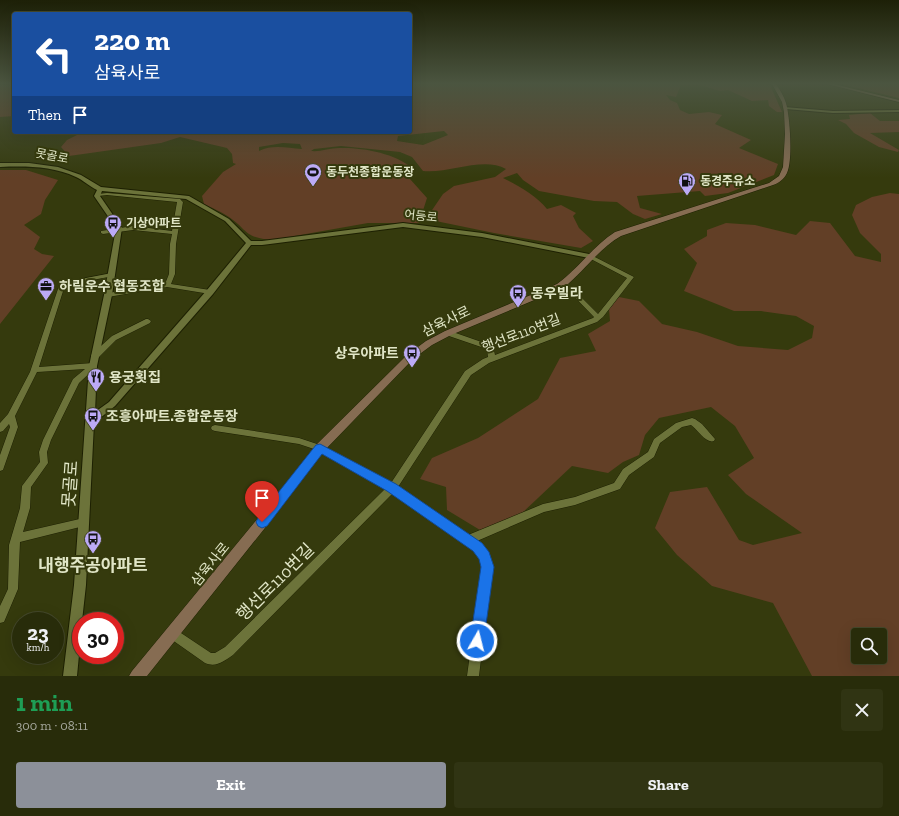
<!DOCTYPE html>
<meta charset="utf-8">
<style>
:root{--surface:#282c0a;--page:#303413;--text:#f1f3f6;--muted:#a5a79c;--line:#44482b;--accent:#8c9099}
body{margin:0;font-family:"Zilla Slab","Noto Sans KR",serif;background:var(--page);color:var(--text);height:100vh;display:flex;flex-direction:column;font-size:15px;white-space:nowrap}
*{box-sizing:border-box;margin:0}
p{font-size:13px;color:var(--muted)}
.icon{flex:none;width:22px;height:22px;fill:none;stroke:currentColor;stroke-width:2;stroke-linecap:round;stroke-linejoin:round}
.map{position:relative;height:676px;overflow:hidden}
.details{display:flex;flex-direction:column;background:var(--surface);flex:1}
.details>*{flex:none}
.top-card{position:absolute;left:12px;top:12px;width:400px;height:122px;border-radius:4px;box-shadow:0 4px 16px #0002,0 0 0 1px var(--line);background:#1a4fa0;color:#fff;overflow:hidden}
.buttons{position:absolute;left:851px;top:628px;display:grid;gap:8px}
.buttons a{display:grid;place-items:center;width:36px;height:36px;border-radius:4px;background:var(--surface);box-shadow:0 4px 16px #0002,0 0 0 1px var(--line);font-size:20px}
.speed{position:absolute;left:12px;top:612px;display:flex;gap:8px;font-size:20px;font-weight:700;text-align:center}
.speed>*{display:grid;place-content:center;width:52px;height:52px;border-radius:50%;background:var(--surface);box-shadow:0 4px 16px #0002,0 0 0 1px var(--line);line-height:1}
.speed small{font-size:10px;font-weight:400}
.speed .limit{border:6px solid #d22;background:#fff;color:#111}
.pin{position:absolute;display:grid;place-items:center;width:34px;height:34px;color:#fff;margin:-41px -17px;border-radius:50% 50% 50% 0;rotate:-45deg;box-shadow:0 0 4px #0007}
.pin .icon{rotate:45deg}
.me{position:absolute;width:44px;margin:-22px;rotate:8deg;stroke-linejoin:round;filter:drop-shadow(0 0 3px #0008)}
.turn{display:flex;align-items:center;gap:14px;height:84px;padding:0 16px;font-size:18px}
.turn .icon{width:52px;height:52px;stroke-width:2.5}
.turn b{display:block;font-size:28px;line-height:34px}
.then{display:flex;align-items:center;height:38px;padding:0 16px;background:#0003;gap:8px;font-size:15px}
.round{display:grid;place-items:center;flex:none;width:42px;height:42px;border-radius:4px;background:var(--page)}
.overview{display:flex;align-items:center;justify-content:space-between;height:68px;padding:0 16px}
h1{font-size:24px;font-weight:700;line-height:30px;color:#1e9e55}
.action{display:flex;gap:8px;margin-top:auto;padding:8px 16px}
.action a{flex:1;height:46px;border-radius:4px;background:var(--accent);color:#fff;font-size:16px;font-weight:700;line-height:46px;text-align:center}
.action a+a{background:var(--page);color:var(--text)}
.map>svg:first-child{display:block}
.green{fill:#623f26;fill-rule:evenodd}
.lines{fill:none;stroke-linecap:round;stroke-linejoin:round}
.minor-casing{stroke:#1d2002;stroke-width:1}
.tertiary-casing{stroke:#1d2002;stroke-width:2}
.secondary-casing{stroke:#1d2002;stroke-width:1}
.minor{fill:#6c733a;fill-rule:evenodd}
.tertiary{fill:#6c733a;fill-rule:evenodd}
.secondary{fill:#866c52;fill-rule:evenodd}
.route{fill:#1a73e8;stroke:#114b97}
.labels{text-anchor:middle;stroke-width:4;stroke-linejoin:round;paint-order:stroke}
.far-street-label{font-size:12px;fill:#e1e6c7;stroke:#353a0d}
.far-poi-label{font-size:12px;font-weight:bold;fill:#e1e6c7;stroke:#353a0d;text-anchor:start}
.poi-label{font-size:14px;font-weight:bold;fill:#e1e6c7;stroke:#353a0d;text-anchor:start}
.street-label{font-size:14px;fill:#e1e6c7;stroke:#353a0d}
.near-street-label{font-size:17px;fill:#e1e6c7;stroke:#353a0d}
.near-poi-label{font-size:17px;font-weight:bold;fill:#e1e6c7;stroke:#353a0d}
</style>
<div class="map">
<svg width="899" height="676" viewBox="0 0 899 676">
<rect width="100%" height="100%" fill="#353a0d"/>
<path class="green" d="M14,84V116L0,117V85Z
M410,84H766L770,85L782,112H777L769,106L768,100L752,101L728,90L720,91L700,85H681L676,97L666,95L670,100L677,103L680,110L689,114L709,112L722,115L715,124L751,140L739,148L778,164L774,175L728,193L705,196L700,191L637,196L640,208L662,214L645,219L633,214L617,202L594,201L539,191L523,180L517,173L503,178C517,185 537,196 547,209L561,205L576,213L573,216L579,228L593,241L581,248L494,233L426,219L443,194L454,186L495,177L506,169C483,156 449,174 423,171L412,157L400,152L341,146L314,149L311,151C320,152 330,148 339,148C361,147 395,153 412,168L410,179L427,198L419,223H368L272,240C243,237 249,231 229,217C222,212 212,208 204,204L202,196L223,172L236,164L233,163L232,154L227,148L180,137L161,143L69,156L61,147L67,140L83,132H410ZM444,131L448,135L423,145L397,141L398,136ZM283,143L300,144L302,149C287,148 273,144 259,151V147Z
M841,84H899V98Z
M870,113L880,121H899V132L870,133L899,150L898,152L879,147L854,133L846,124L838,120L850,119L849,115Z
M0,170H26L58,180L45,200L41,214L24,225L40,237L34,249L42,254L54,256L0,324Z
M890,193L899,194V676H812L773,603L712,586L677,555L655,528L670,492L707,487L739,540L753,545L802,533L746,494L728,475L754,458L735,426L711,407L659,418L645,435L639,455L623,462L608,473L572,466L521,514L480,530L447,510L446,487L420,479L432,458L478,438L538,399L560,358L596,351L588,334L610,321L609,309L619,297L639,301L662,324L697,332L738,346L788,350L812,338L814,326L796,316L761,311H734L684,291L697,263L684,249L707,236V230L726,223L755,225L796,235L810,221L830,223L855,256L881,262V254L860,233L852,215L856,205L872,197ZM858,635H880V657H858Z"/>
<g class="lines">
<g class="minor-casing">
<path id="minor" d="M107,193L180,199L183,202L176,244L175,274L171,284L210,290L212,291L213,292L212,293L210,294L167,287L108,297L106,296L105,295L106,294L108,293L165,284L169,274L170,244L172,234L133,230L103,234L101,233V231L133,226L172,231L177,202L107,195L98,196L96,195L98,194Z
M589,254L634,277L603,317L597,322L489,363L471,375L398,487L468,535L543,504L575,497L614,483L623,469L648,452L654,439L676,423L692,418L695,419L702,424L715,439L714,441C706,444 697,429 691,425L682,427L660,443L654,457L629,475L620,489L575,505L544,512L477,541C486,547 490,556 492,567L479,676H467L482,567L480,559L474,550L393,493L233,655C224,661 216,668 205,663L168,637L166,633L168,629L172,627L211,653H215L225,647L385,489L317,450L299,444L215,431L212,430L211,428L212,426L215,425L299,438L320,445L391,483L465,371L483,359L488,357L487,349L446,335L445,333L446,331H450L493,346L495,355L593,318L594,317L562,284L561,283L562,282H566L598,314L627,278L587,257V255Z
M112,273L115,275L114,276L65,285L39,367L93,363L96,364L97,366L79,383L51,440L47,452L48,463L31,487L30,508L23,532L84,518L87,519L89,522L87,525L84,526L20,542L18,589L4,622L0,623V606L8,589L9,545L20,508L22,486L40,462L39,452L43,440L73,379L85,369L37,372L15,416L18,427L4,467L3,470L0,471V455L10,427L9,424L3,431L0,432V423L8,414L30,372L60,283Z
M146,319H148L151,321L150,323L116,340L98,358H92L91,356L92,354L112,336Z"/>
</g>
<g class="tertiary-casing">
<path id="tertiary" d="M784,107L833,111L899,110V112L833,113L786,109L784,108Z
M0,163H29L58,167L81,175L101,187L189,196L229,219L251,241H262L403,223L482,233L589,254L592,256L589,258L482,237L403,227L262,245H251L213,294L115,406L94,423L86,585L82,621H81V634L77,676H63L74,585L89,366L104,295L116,228L94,196L97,190C89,186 83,180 76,177C52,166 26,166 0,167ZM102,191L186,199L225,221L246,243L207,290L109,402L95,412L97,366L112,295L122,228L100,196Z"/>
</g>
<g class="secondary-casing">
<path id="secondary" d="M772,84H776C780,90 784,96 786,103C790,116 793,161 787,173C784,179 779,183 773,185L621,236C598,249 584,272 563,288L451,335L432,345L413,359L324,451L276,514L147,676H129L132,671L268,506L316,445L407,355L426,341L445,331L557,284C578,269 593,246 615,232L769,183L779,176L783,167L785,134L784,112L782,102Z
M827,84H834L899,100V102Z"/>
</g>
<use href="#minor" class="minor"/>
<use href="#tertiary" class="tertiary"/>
<use href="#secondary" class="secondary"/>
</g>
<linearGradient id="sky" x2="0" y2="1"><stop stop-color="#1d2007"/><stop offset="0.47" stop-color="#4b5540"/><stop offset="1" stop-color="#4b5540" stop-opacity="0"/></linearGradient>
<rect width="899" height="178" fill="url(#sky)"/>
<path class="route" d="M320,444L396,484L482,543L489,552L494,567L483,646L477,648L472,646L470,641L481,567L479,559L473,551L387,491L322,454L267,526L262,528L258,526L256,522L258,518L316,445Z"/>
<defs>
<g id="stadium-pin" transform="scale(0.9)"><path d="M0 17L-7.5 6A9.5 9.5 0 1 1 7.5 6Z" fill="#bcaaf6" stroke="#353a0d"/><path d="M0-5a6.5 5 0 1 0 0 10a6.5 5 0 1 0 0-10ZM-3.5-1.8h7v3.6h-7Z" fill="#111"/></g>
<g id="fuel-pin" transform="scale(0.9)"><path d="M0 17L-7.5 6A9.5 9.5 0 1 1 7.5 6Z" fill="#bcaaf6" stroke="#353a0d"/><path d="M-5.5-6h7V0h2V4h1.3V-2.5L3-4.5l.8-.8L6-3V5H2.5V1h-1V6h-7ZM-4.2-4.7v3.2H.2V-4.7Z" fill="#111"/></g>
<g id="bus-pin" transform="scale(0.9)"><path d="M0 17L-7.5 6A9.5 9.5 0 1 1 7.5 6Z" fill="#bcaaf6" stroke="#353a0d"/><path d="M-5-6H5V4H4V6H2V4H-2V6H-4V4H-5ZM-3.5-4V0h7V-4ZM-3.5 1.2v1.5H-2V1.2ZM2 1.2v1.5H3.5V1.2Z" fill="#111"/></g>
<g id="office-pin" transform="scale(0.9)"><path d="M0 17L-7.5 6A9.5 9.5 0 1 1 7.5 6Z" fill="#bcaaf6" stroke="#353a0d"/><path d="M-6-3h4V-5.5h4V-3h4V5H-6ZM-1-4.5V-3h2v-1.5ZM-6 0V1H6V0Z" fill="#111"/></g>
<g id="restaurant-pin" transform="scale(0.9)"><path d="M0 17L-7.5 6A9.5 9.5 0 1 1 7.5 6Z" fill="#bcaaf6" stroke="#353a0d"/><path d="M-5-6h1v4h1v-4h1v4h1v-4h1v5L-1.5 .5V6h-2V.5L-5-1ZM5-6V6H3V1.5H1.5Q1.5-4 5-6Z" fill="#111"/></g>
</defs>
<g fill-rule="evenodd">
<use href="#stadium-pin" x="313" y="172"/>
<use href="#fuel-pin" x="687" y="181"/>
<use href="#bus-pin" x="113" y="223"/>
<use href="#office-pin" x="46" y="286"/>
<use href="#bus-pin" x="518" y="293"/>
<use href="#bus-pin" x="412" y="353"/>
<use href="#restaurant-pin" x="96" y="377"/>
<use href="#bus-pin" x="93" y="416"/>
<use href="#bus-pin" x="93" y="539"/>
</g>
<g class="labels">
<g class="far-street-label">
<text transform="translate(52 156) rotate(11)" y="4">못골로</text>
<text transform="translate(421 216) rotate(6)" y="4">어등로</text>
</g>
<g class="far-poi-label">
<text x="326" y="176">동두천종합운동장</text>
<text x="700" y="185">동경주유소</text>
<text x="126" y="227">기상아파트</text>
</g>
<g class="poi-label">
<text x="59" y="291">하림운수 협동조합</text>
<text x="531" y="298">동우빌라</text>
<text x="399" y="358" text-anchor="end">상우아파트</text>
<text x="109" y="382">용궁횟집</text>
<text x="106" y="421">조흥아파트.종합운동장</text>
</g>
<g class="street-label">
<text transform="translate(446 321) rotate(-26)" y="5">삼육사로</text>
<text transform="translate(521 333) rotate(-21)" y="5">행선로110번길</text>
<text transform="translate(210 564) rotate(-51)" y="5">삼육사로</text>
</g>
<g class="near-street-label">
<text transform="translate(70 484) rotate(-86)" y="6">못골로</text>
<text transform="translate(275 582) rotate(-45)" y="6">행선로110번길</text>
</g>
<g class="near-poi-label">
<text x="93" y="571">내행주공아파트</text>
</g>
</g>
</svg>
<div class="buttons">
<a><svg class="icon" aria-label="search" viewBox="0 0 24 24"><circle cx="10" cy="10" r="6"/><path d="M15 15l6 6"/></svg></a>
</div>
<div class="speed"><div>23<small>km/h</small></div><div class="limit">30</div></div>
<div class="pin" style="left:262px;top:522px;background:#d93025"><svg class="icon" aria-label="arrive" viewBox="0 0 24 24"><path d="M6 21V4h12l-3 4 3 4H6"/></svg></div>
<svg class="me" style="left:477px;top:641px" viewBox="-20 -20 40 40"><circle r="17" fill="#1a73e8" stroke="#fff" stroke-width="3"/><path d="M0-11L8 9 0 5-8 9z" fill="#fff"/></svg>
<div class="top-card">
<div class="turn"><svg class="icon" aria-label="left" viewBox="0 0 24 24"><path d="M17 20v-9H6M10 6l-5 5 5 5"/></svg><div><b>220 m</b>삼육사로</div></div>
<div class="then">Then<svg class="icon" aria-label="arrive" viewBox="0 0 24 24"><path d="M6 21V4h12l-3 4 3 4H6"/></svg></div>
</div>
</div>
<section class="details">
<div class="overview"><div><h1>1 min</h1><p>300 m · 08:11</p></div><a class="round"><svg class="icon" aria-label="close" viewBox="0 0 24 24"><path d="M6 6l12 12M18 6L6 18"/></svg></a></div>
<div class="action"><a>Exit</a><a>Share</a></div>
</section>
